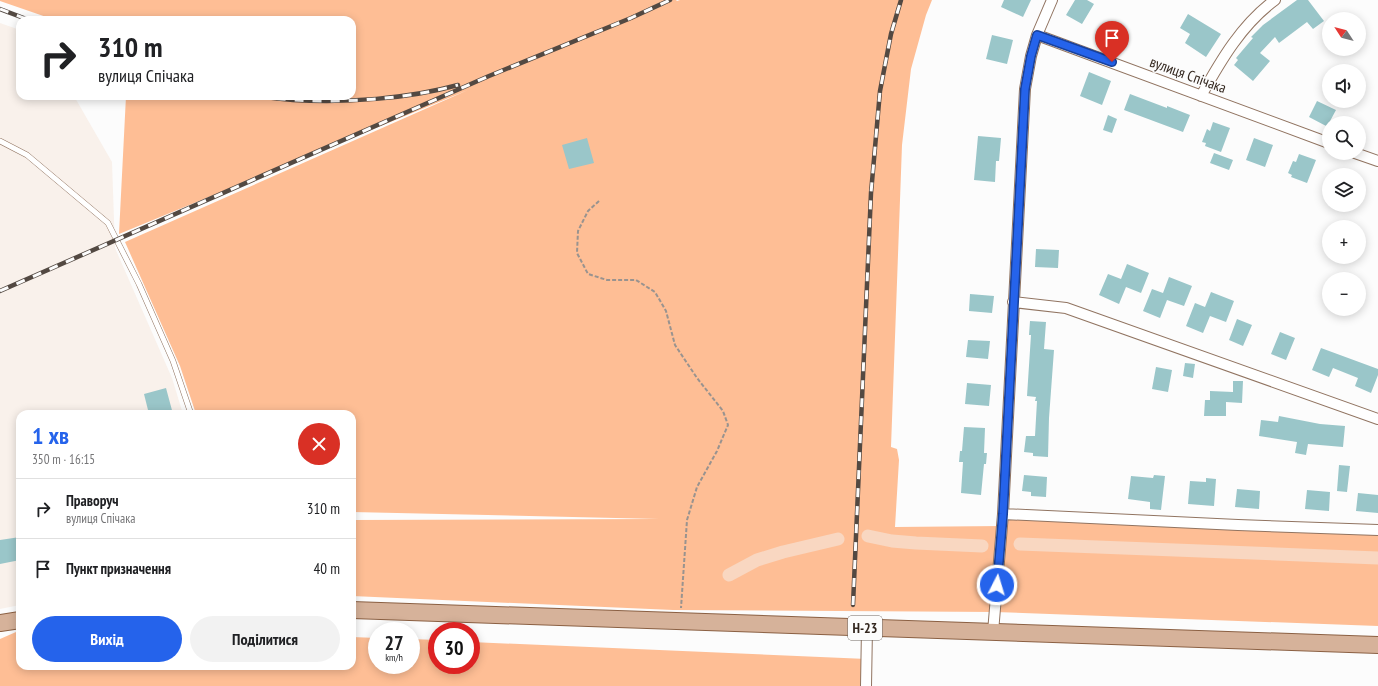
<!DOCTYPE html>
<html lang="uk">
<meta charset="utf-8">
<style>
:root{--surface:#fff;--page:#f2f2f2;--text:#202124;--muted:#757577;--line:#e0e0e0;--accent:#2563eb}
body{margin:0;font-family:"PT Sans Narrow",sans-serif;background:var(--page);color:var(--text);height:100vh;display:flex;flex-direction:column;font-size:15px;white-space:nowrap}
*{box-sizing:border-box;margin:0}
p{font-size:13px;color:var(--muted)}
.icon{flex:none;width:22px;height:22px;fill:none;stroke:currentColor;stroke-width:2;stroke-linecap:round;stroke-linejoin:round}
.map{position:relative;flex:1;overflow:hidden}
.details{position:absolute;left:16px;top:410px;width:340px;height:260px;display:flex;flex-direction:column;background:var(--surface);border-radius:12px;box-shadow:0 2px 10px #0003}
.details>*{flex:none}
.top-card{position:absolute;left:16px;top:16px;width:340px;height:84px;border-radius:12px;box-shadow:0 2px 10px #0003;background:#fff;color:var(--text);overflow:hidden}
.needle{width:26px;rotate:306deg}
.fabs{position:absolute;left:1322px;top:12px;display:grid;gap:8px}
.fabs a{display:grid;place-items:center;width:44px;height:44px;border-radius:50%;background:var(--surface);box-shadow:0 2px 10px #0003;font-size:20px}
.speed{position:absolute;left:368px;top:622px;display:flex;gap:8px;font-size:20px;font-weight:700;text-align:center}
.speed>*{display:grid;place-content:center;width:52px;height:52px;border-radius:50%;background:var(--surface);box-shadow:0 2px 10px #0003;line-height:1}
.speed small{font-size:10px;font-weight:400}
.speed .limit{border:6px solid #d22;background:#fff;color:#111}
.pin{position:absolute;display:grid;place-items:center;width:34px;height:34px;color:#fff;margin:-41px -17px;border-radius:50% 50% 50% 0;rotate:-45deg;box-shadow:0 0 4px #0007}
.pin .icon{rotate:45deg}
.me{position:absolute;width:44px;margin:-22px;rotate:5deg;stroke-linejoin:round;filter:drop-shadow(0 0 3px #0008)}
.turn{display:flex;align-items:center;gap:14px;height:84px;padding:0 16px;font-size:18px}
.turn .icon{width:52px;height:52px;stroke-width:2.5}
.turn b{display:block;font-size:28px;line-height:34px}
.round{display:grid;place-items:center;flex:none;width:42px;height:42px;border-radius:21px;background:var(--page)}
.headline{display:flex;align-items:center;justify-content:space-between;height:68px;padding:0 16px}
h1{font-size:24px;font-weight:600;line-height:30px;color:var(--accent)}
.action{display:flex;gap:8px;margin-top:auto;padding:8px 16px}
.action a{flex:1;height:46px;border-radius:24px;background:var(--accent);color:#fff;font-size:16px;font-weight:600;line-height:46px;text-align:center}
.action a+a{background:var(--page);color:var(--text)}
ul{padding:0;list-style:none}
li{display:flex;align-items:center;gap:12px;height:60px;padding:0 16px;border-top:1px solid var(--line)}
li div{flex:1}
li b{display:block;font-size:15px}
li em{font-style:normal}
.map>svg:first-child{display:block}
.built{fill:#f9f1eb}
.green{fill:#febe95}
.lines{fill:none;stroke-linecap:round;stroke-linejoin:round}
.canal{stroke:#f9d7c1;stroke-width:13}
.building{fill:#9ac6c9}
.service-casing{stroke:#917461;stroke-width:6}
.minor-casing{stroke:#917461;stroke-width:12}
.primary-casing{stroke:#8b6043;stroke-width:18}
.path{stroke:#99938f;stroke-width:2;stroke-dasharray:4 2;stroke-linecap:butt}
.service{stroke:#fff;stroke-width:5}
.minor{stroke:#fff;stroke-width:10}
.primary{stroke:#d6b29a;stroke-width:16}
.rail-casing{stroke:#534942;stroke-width:4.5}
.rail{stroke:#fcfcfc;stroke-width:3;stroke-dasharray:9;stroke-linecap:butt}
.route-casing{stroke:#184099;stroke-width:10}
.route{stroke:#2563eb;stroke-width:7}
.labels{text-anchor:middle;stroke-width:3;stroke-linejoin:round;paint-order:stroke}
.shield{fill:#fcfcfc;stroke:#6f6761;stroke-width:1}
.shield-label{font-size:14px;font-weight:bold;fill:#33271f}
.street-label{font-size:15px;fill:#33271f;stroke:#fcfcfc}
</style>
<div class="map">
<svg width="1378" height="686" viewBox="0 0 1378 686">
<rect width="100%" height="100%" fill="#fcfcfc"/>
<path class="built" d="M0,23L20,30V96H74L112,162L115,248L172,378L183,414H20V605L0,609Z"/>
<path class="green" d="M0,0H676L677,1L680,0H932L926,15L911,69L902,145L891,447L897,449L899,460L895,527L1001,526L1003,514L1378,528V626L995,612L673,610L352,596V520L659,519L352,512V414H196L180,366L125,242L468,90L119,234L126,96H352V20H55L0,1Z
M16,632H20V666H352V637L377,638V665H411V639L437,640V665H471V642L867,659L866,686H0V639Z"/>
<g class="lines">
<path class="canal" d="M868,536L892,541L916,543L982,546
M1020,544L1378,558
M729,575L757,560L783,552L838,539"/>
</g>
<path class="building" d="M1004,0H1031L1023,17L1001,7Z
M1075,0H1087L1094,4L1082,24L1066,15Z
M1297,0H1308L1324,21L1313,29L1307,22L1279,43L1275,37L1260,53L1270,61L1253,81L1234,65L1238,60L1236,58L1253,38L1251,37L1263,25Z
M1188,14L1221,34L1206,57L1185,43L1190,34L1180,28Z
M992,35L1013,40L1007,64L986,59Z
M1089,72L1111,81L1102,105L1080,96Z
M1130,94L1167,108V106L1190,115L1183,132L1124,110Z
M1317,101L1336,110L1329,123L1328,127L1309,117Z
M1108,115L1117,119L1112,133L1103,130Z
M1213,122L1230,128L1221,152L1205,146L1206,143L1202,142L1207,129L1210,131Z
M978,136L1001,138L999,161H996L995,182L974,180Z
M587,138L594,163L569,169L562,145Z
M1254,138L1273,145L1265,167L1246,160Z
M1214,153L1233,160L1229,170L1210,163Z
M1299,154L1316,160L1307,183L1291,177L1292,175L1288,173L1293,161L1296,162Z
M1036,249L1059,250L1058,268L1035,267Z
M1127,264L1149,273L1141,293L1126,287L1119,304L1099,295L1108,274L1121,279Z
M1169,277L1192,286L1184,306L1167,300L1160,318L1143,311L1152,289L1163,293Z
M1211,292L1234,301L1226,322L1210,316L1203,333L1186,326L1195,303L1205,307Z
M970,294L994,296L992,313L969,311Z
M1237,319L1252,325L1243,346L1229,340Z
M1030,321L1046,322L1044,349L1054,350L1049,418L1048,457L1033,456V453L1024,452L1026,436H1035L1037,401H1035L1036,397L1027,396L1031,335H1029Z
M1280,332L1295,338L1286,360L1271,354Z
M968,340L990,341L988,359L966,357Z
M1321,348L1378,369V375L1371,393L1355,386L1358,378L1333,368L1329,377L1312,370Z
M1185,363L1195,364L1193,378L1183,376Z
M1156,367L1172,370L1168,392L1152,389Z
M1233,381H1243L1242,403L1226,402V416H1204L1205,400H1210V391L1233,392Z
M967,383L991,385L989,406L965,404Z
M166,388L173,414H149L144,394Z
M1279,416L1320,424L1345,426L1343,447L1308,444L1306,455L1295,453L1297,442L1259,436L1261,420L1278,422Z
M964,427L985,428L984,453H987L986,464H984L981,495L961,493L963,462H959L960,451H962Z
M1339,465L1350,466L1347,492L1337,491Z
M1024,475L1047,477L1046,497L1031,496V492L1022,491Z
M1154,475L1165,476L1161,510L1150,509V502L1128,499L1131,476L1153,478Z
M1206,478L1216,479L1214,506L1188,504L1190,481L1206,482Z
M1237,489L1260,491L1259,509L1235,507Z
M1307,490L1330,492L1329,511L1305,509Z
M1358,493L1378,495V513L1356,511Z
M20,537V560L0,564V540Z"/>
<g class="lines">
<g class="service-casing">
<path id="service" d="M0,141L27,155L108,223L139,284L173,361L191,414"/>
</g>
<g class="minor-casing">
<path id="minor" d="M1037,35L1329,143
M1201,96C1221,60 1242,24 1275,0
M1355,153L1378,161
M1013,302L1066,308L1378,419
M1003,514L1238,525L1378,530
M993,632L1003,514L1025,89L1031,56L1037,35L1052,0
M866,686L867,628"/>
</g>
<g class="primary-casing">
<path id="primary" d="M352,610L1378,645
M0,623L20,620"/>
</g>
<path class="path" d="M599,201L588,211L578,231L577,253L588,274L607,280H636L655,292L666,311L675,345L697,378L723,411L728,425L717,451L697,487L687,520L681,608"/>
<use href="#service" class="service"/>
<use href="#minor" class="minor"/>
<use href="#primary" class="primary"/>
<g class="rail-casing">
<path id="rail" d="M0,9L29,20
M259,96C270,98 281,99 293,100C346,103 407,99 458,85
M0,291L489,76L631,18L670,0
M853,605L871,193L880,91L891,34L901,0"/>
</g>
<use href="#rail" class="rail"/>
</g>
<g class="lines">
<g class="route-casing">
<path id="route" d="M997,585L1003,514L1025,89L1031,56L1037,35L1112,62"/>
</g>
<use href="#route" class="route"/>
</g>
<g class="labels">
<rect class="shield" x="848" y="616" width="34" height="24" rx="3"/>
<g class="shield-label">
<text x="865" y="633">Н-23</text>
</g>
<g class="street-label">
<text transform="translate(1188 75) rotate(20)" y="5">вулиця Спічака</text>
</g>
</g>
</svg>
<div class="fabs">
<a><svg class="needle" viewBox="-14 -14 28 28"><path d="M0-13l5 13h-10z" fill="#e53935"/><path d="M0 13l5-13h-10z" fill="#757577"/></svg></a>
<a><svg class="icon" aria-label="sound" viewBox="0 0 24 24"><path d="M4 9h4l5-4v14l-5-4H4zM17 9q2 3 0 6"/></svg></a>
<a><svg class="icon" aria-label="search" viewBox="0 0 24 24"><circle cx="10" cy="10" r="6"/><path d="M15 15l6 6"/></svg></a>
<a><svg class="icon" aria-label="layers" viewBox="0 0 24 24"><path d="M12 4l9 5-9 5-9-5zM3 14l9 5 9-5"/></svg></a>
<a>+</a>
<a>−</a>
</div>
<div class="speed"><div>27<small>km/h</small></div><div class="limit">30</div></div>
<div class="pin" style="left:1112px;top:62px;background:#d93025"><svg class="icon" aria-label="arrive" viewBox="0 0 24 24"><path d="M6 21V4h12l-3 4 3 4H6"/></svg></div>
<svg class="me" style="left:997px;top:585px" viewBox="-20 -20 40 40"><circle r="17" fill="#2563eb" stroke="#fff" stroke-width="3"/><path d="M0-11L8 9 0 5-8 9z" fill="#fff"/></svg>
<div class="top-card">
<div class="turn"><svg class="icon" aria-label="right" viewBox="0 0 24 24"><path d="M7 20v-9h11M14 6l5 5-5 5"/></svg><div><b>310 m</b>вулиця Спічака</div></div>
</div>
<section class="details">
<div class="headline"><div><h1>1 хв</h1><p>350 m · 16:15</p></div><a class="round" style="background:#d93025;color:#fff"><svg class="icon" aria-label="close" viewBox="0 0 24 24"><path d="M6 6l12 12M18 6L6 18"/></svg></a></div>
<ul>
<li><svg class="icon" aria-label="right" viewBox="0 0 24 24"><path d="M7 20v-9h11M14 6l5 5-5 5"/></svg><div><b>Праворуч</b><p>вулиця Спічака</p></div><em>310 m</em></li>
<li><svg class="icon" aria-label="arrive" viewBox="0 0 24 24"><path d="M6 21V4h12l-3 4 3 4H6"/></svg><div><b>Пункт призначення</b></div><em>40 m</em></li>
</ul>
<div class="action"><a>Вихід</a><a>Поділитися</a></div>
</section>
</div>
